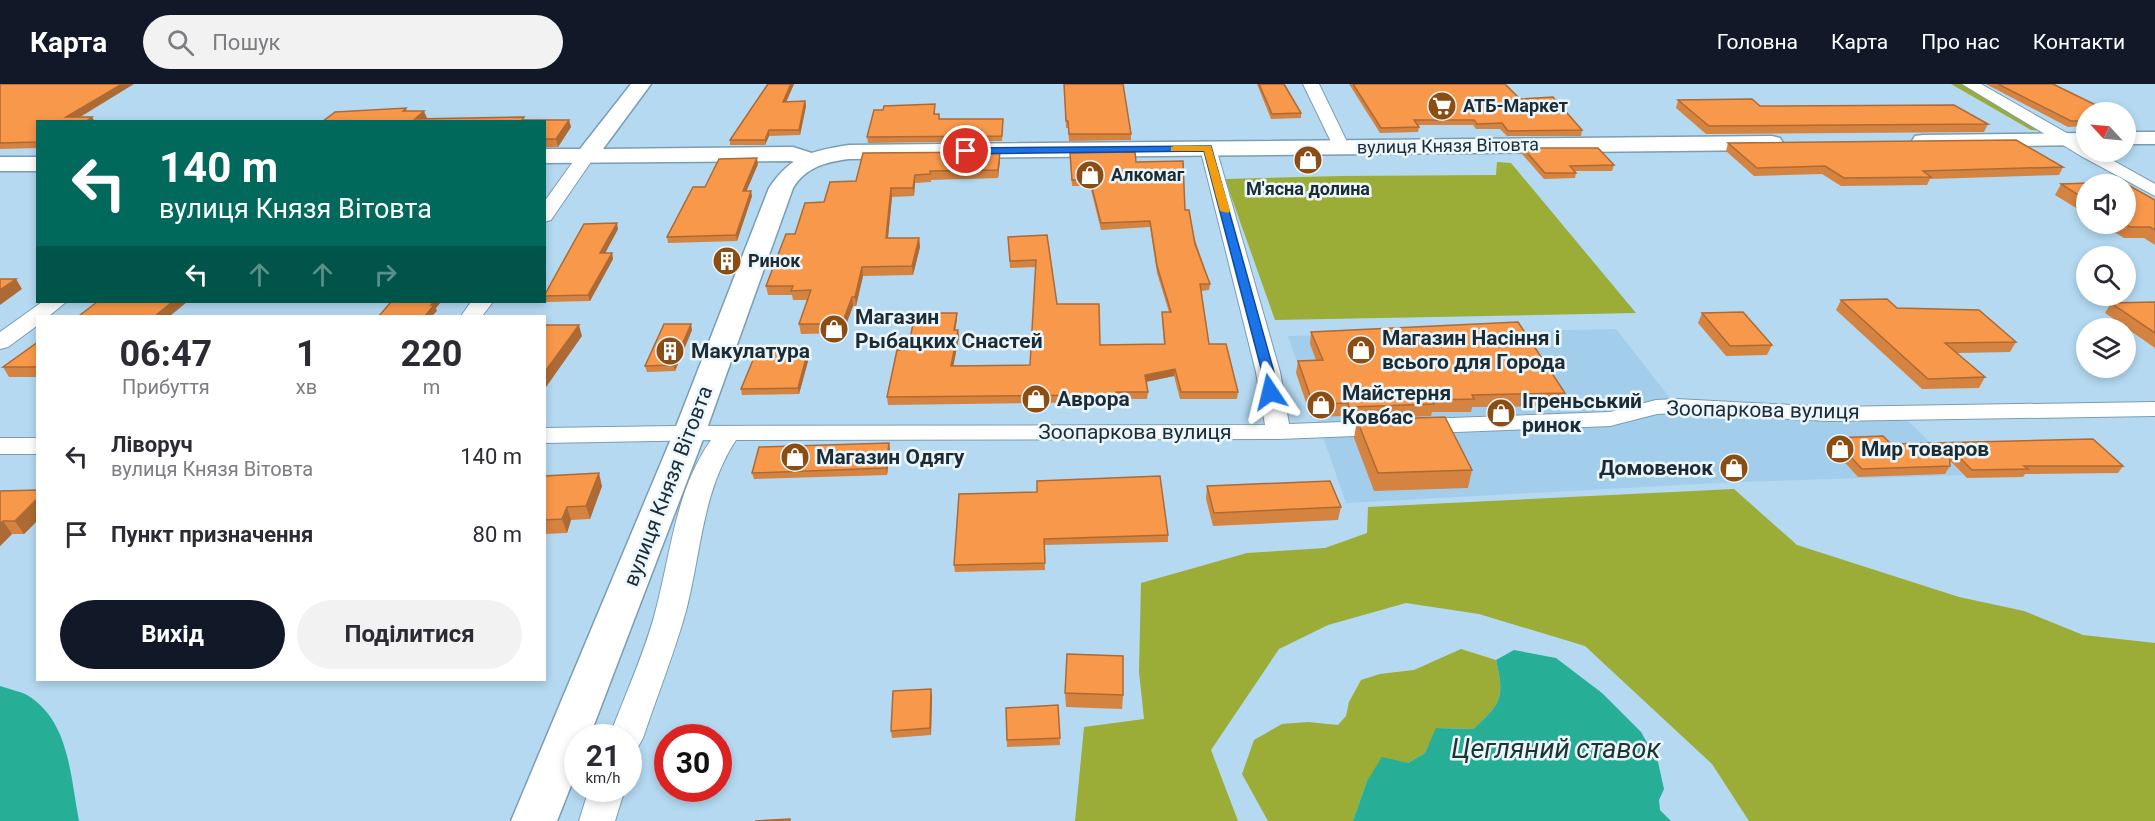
<!DOCTYPE html>
<html lang="uk">
<meta charset="utf-8">
<style>
:root{--surface:#fff;--page:#f2f2f3;--text:#2b2b33;--muted:#7c7c81;--accent:#111827}
body{margin:0;font-family:Roboto,sans-serif;background:var(--page);color:var(--text);height:100vh;display:flex;flex-direction:column;font-size:22px;white-space:nowrap}
*{box-sizing:border-box;margin:0}
p{font-size:20px;color:var(--muted)}
.icon{flex:none;width:33px;height:33px;fill:none;stroke:currentColor;stroke-width:2;stroke-linecap:round;stroke-linejoin:round}
.map{position:relative;flex:1;overflow:hidden}
.side{position:absolute;left:36px;top:231px;width:510px;height:366px;display:flex;flex-direction:column;background:var(--surface);border-radius:0px;box-shadow:0 3px 9px #0003}
.side>*{flex:none}
.top-card{position:absolute;left:36px;top:36px;width:510px;height:183px;border-radius:0px;box-shadow:0 3px 9px #0003;background:#00695c;color:#fff;overflow:hidden}
.needle{width:39px;rotate:296deg}
.controls{position:absolute;left:2076px;top:18px;display:grid;gap:12px}
.controls a{display:grid;place-items:center;width:60px;height:60px;border-radius:50%;background:var(--surface);box-shadow:0 3px 9px #0003;font-size:30px}
.speed{position:absolute;left:564px;top:640px;display:flex;gap:12px;font-size:30px;font-weight:700;text-align:center}
.speed>*{display:grid;place-content:center;width:78px;height:78px;border-radius:50%;background:var(--surface);box-shadow:0 3px 9px #0003;line-height:1}
.speed small{font-size:15px;font-weight:400}
.speed .limit{border:9px solid #d22;background:#fff;color:#111}
.pin{position:absolute;display:grid;place-items:center;width:51px;height:51px;color:#fff;margin:-26px;border:3px solid #fff;border-radius:50%;box-shadow:0 2px 6px #0007}
.me{position:absolute;width:66px;margin:-33px;rotate:350deg;stroke-linejoin:round;filter:drop-shadow(0 0 4px #0008)}
.turn{display:flex;align-items:center;gap:21px;height:126px;padding:0 24px;font-size:27px}
.turn .icon{width:78px;height:78px;stroke-width:2.5}
.turn b{display:block;font-size:42px;line-height:51px}
.lanes{display:flex;align-items:center;height:57px;padding:0 24px;background:#0003;justify-content:center;gap:30px;direction:ltr}
.lanes .off{opacity:.35}
.eta{display:flex;justify-content:space-evenly;align-items:center;height:102px;text-align:center}
.eta b{font-size:36px;font-weight:700;line-height:42px}
.cta{display:flex;gap:12px;margin-top:auto;padding:12px 24px}
.cta a{flex:1;height:69px;border-radius:36px;background:var(--accent);color:#fff;font-size:24px;font-weight:700;line-height:69px;text-align:center}
.cta a+a{background:var(--page);color:var(--text)}
ul{padding:0;list-style:none}
li{display:flex;align-items:center;gap:18px;height:78px;padding:0 24px}
li div{flex:1}
li b{display:block;font-size:22px}
li em{font-style:normal}
header{display:flex;align-items:center;gap:36px;box-sizing:border-box;height:84px;padding:0 30px;background:var(--accent);color:#fff}
header strong{font-size:28px}
nav{display:flex;gap:33px;margin-inline-start:auto;font-size:21px}
.search{width:420px;height:54px;background:var(--page);display:flex;align-items:center;gap:15px;box-sizing:border-box;padding:0 21px;border-radius:33px;color:var(--muted);font-size:22px}
.map>svg:first-child{display:block}
.built{fill:#a2ceeb}
.green{fill:#9bac37}
.water{fill:#26ae96}
.lines{fill:none;stroke-linecap:round;stroke-linejoin:round}
.river{fill:#26ae96;fill-rule:evenodd}
.street-casing{stroke:#7a9db4;stroke-width:2}
.secondary-casing{stroke:#7a9db4;stroke-width:3}
.primary-casing{stroke:#7a9db4;stroke-width:3}
.street{fill:#fff;fill-rule:evenodd}
.secondary{fill:#fff;fill-rule:evenodd}
.primary{fill:#fff;fill-rule:evenodd}
.wall{fill:#d58340}
.shaded-wall{fill:#ae6a34}
.building{fill:#f8984b;stroke:#ae6a34;stroke-width:1.5}
.route{fill:#1a73e8;stroke:#114b97;stroke-width:1.5}
.slow{fill:#f59e0b}
.labels{text-anchor:middle;stroke-width:5;stroke-linejoin:round;paint-order:stroke}
.far-poi-label{font-size:18px;font-weight:bold;fill:#1c2b34;stroke:#ebf6fd;text-anchor:start}
.far-street-label{font-size:18px;fill:#1c2b34;stroke:#ebf6fd}
.poi-label{font-size:21px;font-weight:bold;fill:#1c2b34;stroke:#ebf6fd;text-anchor:start}
.street-label{font-size:21px;fill:#1c2b34;stroke:#ebf6fd}
.near-water-label{font-size:27px;font-style:italic;fill:#1b362f;stroke:#ebf6fd}
</style>
<header>
<strong>Карта</strong>
<div class="search"><svg class="icon" aria-label="search" viewBox="0 0 24 24"><circle cx="10" cy="10" r="6"/><path d="M15 15l6 6"/></svg>Пошук</div>
<nav><a>Головна</a><a>Карта</a><a>Про нас</a><a>Контакти</a></nav>
</header>
<div class="map">
<svg width="2155" height="737" viewBox="0 0 2155 737">
<rect width="100%" height="100%" fill="#b4d9f1"/>
<path class="built" d="M1616,245L1677,323L1692,334L1896,325L1963,391L1737,398L1346,419L1288,252Z"/>
<path class="green" d="M1951,0H1966L2048,47L2031,46Z
M1497,78L1511,79L1636,229L1275,236L1225,95L1342,92L1496,91Z
M1734,405L1797,461L1959,513L2024,527L2083,551L2155,559V737H1749L1712,680L1585,562L1479,530L1406,519L1328,541L1279,565L1211,666L1238,737H1075L1084,643L1144,635L1139,588L1141,499L1247,469L1325,464L1367,449L1368,423Z
M1461,565L1496,576C1505,614 1501,620 1473,645L1437,644L1425,669L1408,679L1367,697L1353,737H1268L1242,690L1254,656L1282,640L1308,638L1338,641L1346,632L1349,618L1361,596L1380,590L1414,586Z"/>
<path class="water" d="M1514,566L1556,574L1602,609L1641,648L1658,678L1664,705L1659,716L1660,726L1671,737H1353L1367,697L1382,673L1408,679L1425,669L1436,644L1473,645C1501,620 1505,614 1496,576Z"/>
<g class="lines">
<path class="river" d="M0,602C8,605 19,607 27,611C70,637 70,692 79,737H0Z"/>
<g class="street-casing">
<path id="street" d="M1303,0H1319L1350,64L1348,68H1336L1334,64Z
M1962,0H1981L2086,60V68H2098L2155,100V112L2081,72Z
M1208,59L1216,64L1280,288L1289,340L1610,328L1656,316L1676,315L1829,323L2155,318V332L1829,337L1676,329L1657,330L1610,342L1279,355L736,356C702,407 701,470 686,527C674,570 657,612 643,654L638,663L628,666V654H609C624,613 646,566 656,525C671,468 676,405 711,356L544,359V344L674,342L1265,341L1256,288L1200,64Z
M586,67L592,68L595,72L551,136L544,138V118L580,68Z
M42,218H66L49,232H38V241L8,263L0,265V248Z
M471,218H493L482,232H461Z
M0,354H38V370H0Z
M589,705H625L615,737H579Z"/>
</g>
<g class="secondary-casing">
<path id="secondary" d="M631,0H651L603,65L793,63L818,71L821,76L818,81L810,83L791,77L544,79V65H580Z
M0,73H38V87H0Z"/>
</g>
<g class="primary-casing">
<path id="primary" d="M2126,48H2155V60H2126Z
M2086,49V61L1923,63L1915,62L1912,57L1915,52L1923,51Z
M1772,52L1780,54L1783,59L1780,64L1772,66L849,75C826,78 806,83 793,104L705,350L589,654H578V684L557,737H511L673,350L769,104C791,71 812,67 849,61Z"/>
</g>
<use href="#street" class="street"/>
<use href="#secondary" class="secondary"/>
<use href="#primary" class="primary"/>
</g>
<path class="wall" d="M0,0L38,38V64L0,65Z
M768,0H794L786,18L805,17L806,22L800,51L769,52L765,61H730V56Z
M1064,0L1131,50V56L1069,57L1068,44H1066Z
M1257,0H1284L1301,29V34L1271,35Z
M1349,0H1505L1520,15L1582,46L1581,52H1507L1500,45H1476L1473,41H1418L1419,43L1418,48L1380,49Z
M1986,0H2053L2086,28V42L2068,43Z
M1678,16L1760,22L1988,40L1984,48L1706,50L1676,24Z
M406,24L407,27L427,34L426,35L569,36L571,43L558,63H544V38H322Z
M935,25V30L939,35H1003L1002,57L868,59L867,53Z
M1728,59L2063,83L2059,91L1930,95L1927,101L1841,102L1822,90L1754,92L1726,67Z
M1523,64L1614,81L1612,87H1575L1576,89L1575,94L1544,95L1522,70Z
M1070,75L1136,78L1185,126L1210,200L1209,206L1201,207L1209,260L1238,308L1237,315H1180L1174,292L1146,298L1148,308L1147,315H1116V318L888,321L887,313L908,266L957,229V235L955,246H958L959,253L953,282L1030,281L1036,183L1010,184L1008,153L1047,151L1057,220L1100,261L1164,260L1162,235V228H1169L1157,189L1150,143L1101,146L1090,102H1072Z
M1000,76L998,94L931,96V98L915,99L914,112L892,113L888,154H919L920,163L913,191L863,192L856,222H853L843,249L801,250L799,240L808,216H793L792,211H768L766,202L795,150L824,118L856,97Z
M758,80L746,107L752,112L737,157L668,159L667,153L705,103Z
M2123,98L2155,116V161L2144,154H2124L2101,140H2126V100H2086V130L2055,111L2061,100Z
M618,145L605,169H612L613,175L590,217L546,218L544,211Z
M1841,216L1897,224L2016,258L2010,268L1957,269L1985,293L1979,304L1922,305L1836,226Z
M2155,218V264L2105,229L2111,219Z
M1702,229L1772,261L1767,271L1726,272L1698,239Z
M692,246L675,287L647,288L645,282Z
M1311,248L1565,309L1561,322L1472,323L1471,328H1432L1431,332L1347,336L1346,332L1311,333L1296,289L1298,277L1316,276L1310,260Z
M38,258V293H9L3,283Z
M810,270L799,310L742,311L741,305Z
M1357,336L1472,386L1468,404L1374,407L1354,354Z
M1833,354L1891,360L2093,355L2123,382L2118,389L2025,390L2023,393L1967,394L1949,376L1950,382L1945,390L1858,393L1829,361Z
M890,365L887,391L754,395L752,389Z
M544,392L602,402L590,435L571,436L567,449L544,450Z
M1207,402L1341,423L1338,436L1213,442L1206,415Z
M38,406V436L24,450H12L0,462V407Z
M959,410L1168,451V458L1044,461L1045,486L955,488L954,481Z
M1065,609L1123,611L1122,625L1066,623Z
M932,612L931,651L892,654L891,647Z
M1058,621L1060,661L1007,663L1006,624Z"/>
<path class="shaded-wall" d="M122,0H134L72,38L66,33Z
M791,0H794L784,23L783,18Z
M805,17L806,22L800,51L799,46Z
M424,27L427,34L423,38L415,35Z
M92,33L95,38H85Z
M569,36L571,43L558,63L556,55Z
M769,46V52L765,61V56Z
M1000,68V76L998,94V86Z
M757,74L758,80L744,113L743,107Z
M915,91V99L914,112L913,104Z
M891,104L892,113L887,163L886,154Z
M751,107L752,112L737,157L736,151Z
M617,139L618,145L602,175L600,169Z
M919,154L920,163L913,191L912,182Z
M612,169L613,175L590,217L588,211Z
M862,183L863,192L856,222L855,213Z
M16,195L22,205L0,221V206Z
M852,213L853,222L843,249L842,240Z
M172,218H187L170,232H155Z
M434,218H441L436,224L437,227L432,232H425Z
M957,229V235L954,253V246Z
M691,240L692,246L675,287L673,281Z
M579,241L582,252L544,306V289Z
M958,246L959,253L952,289L951,282Z
M809,263L810,270L799,310L798,304Z
M1175,285L1174,292L1145,298V291Z
M889,359L890,365L887,391L886,384Z
M599,389L602,402L590,435L586,422Z
M38,414V436L24,450L15,437Z
M567,423L571,436L567,449L562,435Z
M3,437L12,450L0,462V440Z
M931,605L932,612L931,651L930,644Z"/>
<path class="building" d="M0,0H122L66,33H92L85,38H38V58L0,59Z
M768,0H791L783,18L805,17L799,46H769L765,56H730Z
M1064,0H1123L1131,50H1069L1068,37H1066Z
M1259,0H1284L1301,29L1272,30Z
M1353,0H1505L1520,15L1553,13L1582,46L1508,47L1502,39L1477,40L1474,36H1414L1419,43L1381,44Z
M1998,0H2053L2110,28H2086V37H2071Z
M1752,15L1760,22L1954,21L1988,40L1709,42L1678,16Z
M935,20L934,30H939V35H1003L1002,52L867,53L874,26H883L884,22Z
M406,24L403,27H424L415,35L524,33L522,36H569L556,55H544V38H322L335,28Z
M2016,56L2063,83L1923,87L1931,93L1844,94L1825,82L1757,84L1728,59Z
M1523,64H1598L1614,81L1570,82L1576,89H1545Z
M1000,68L998,86L930,87V90L915,91L913,104H891L886,154H919L912,182L862,183L855,213H852L842,240H799L811,206L791,207L793,202H766L786,150H795L805,119L824,118L830,98L856,97L863,69Z
M1135,68L1136,78L1183,77L1185,126H1189L1195,160L1210,200H1200L1209,260H1226L1238,308H1181L1175,285L1145,291L1148,308H1116V311L887,313L897,266H908L915,229H957L954,246H958L951,282L1030,281L1036,176L1010,177L1008,153L1047,151L1057,220H1099L1100,261L1165,260L1162,228H1171L1157,182L1150,137L1101,139L1090,96H1072L1070,69Z
M757,74L743,107H751L736,151L667,153L693,103H705L719,75Z
M2123,98L2155,116V146L2150,143H2130L2125,140H2126V100H2086V116L2061,100Z
M617,139L600,169H612L588,211L544,212L584,140Z
M0,195H16L0,206Z
M1887,215L1897,224L1979,226L2016,258L1945,259L1985,293L1928,295L1841,216Z
M97,218H172L155,232H79Z
M391,218H434L431,221H434L425,232H379Z
M2155,218V249L2111,219Z
M1743,228L1772,261L1730,262L1702,229Z
M1518,238L1565,309L1472,311L1474,315L1432,316L1434,320L1349,323L1348,319L1313,320L1298,277L1323,276L1311,248Z
M664,240H691L673,281L645,282Z
M544,241H579L544,289Z
M38,258V283H3Z
M809,263L798,304L741,305L758,264Z
M1445,333L1472,386L1378,389L1357,336Z
M1883,352L1891,360L2093,355L2123,382H2024L2028,385L1972,386L1949,363L1950,382L1862,385L1833,354Z
M889,359L886,384L752,389L759,363Z
M599,389L586,422L567,423L562,435L544,436V392Z
M1160,392L1168,451L1044,455L1045,479L954,481L959,410L1037,408V397Z
M1330,397L1341,423L1214,429L1207,402Z
M38,406V414L15,437H3L0,440V407Z
M1067,570L1123,572V611L1065,609Z
M931,605L930,644L891,647L893,607Z
M1058,621L1060,654L1007,656L1006,624Z
M790,735V737H755Z"/>
<path class="route" d="M1211,62L1274,288L1277,308L1270,311L1264,308L1262,288L1204,67L966,70L961,67L966,64Z"/>
<path class="slow" d="M1174,62H1211L1230,127L1228,129L1220,127L1204,67H1171V63Z"/>
<defs>
<g id="supermarket-disc" transform="scale(1.5)"><circle r="9.5" fill="#8c4d13" stroke="#ebf6fd"/><path d="M-6-5.5h2.5l.6 2H6L4.5 2H-2.5L-4.4-4H-6ZM-1.5 3.2a1.3 1.3 0 1 0 .1 0ZM3 3.2a1.3 1.3 0 1 0 .1 0Z" fill="#fff"/></g>
<g id="shop-disc" transform="scale(1.5)"><circle r="9.5" fill="#8c4d13" stroke="#ebf6fd"/><path d="M-5-2.5h2.3a2.7 3.5 0 0 1 5.4 0H5L5.5 6h-11ZM-1.5-2.5h3a1.5 2.3 0 0 0-3 0Z" fill="#fff"/></g>
<g id="building-disc" transform="scale(1.5)"><circle r="9.5" fill="#8c4d13" stroke="#ebf6fd"/><path d="M-4-6H4V6H1V3H-1V6H-4ZM-2.5-4.3h1.7v1.8h-1.7ZM.8-4.3h1.7v1.8H.8ZM-2.5-1h1.7V.8h-1.7ZM.8-1h1.7V.8H.8Z" fill="#fff"/></g>
</defs>
<g fill-rule="evenodd">
<use href="#supermarket-disc" x="1442" y="22"/>
<use href="#shop-disc" x="1308" y="76"/>
<use href="#shop-disc" x="1090" y="91"/>
<use href="#building-disc" x="727" y="177"/>
<use href="#shop-disc" x="834" y="245"/>
<use href="#shop-disc" x="1361" y="266"/>
<use href="#building-disc" x="670" y="267"/>
<use href="#shop-disc" x="1036" y="315"/>
<use href="#shop-disc" x="1321" y="321"/>
<use href="#shop-disc" x="1501" y="329"/>
<use href="#shop-disc" x="1840" y="365"/>
<use href="#shop-disc" x="795" y="373"/>
<use href="#shop-disc" x="1734" y="384"/>
</g>
<g class="labels">
<g class="far-poi-label">
<text x="1463" y="28">АТБ-Маркет</text>
<text x="1111" y="97">Алкомаг</text>
<text x="1308" y="111" text-anchor="middle">М'ясна долина</text>
<text x="748" y="183">Ринок</text>
</g>
<g class="far-street-label">
<text transform="translate(1448 62) rotate(-1)" y="6">вулиця Князя Вітовта</text>
</g>
<g class="poi-label">
<text x="855" y="240">Магазин<tspan x="855" dy="24">Рыбацких Снастей</tspan></text>
<text x="1382" y="261">Магазин Насіння і<tspan x="1382" dy="24">всього для Города</tspan></text>
<text x="691" y="274">Макулатура</text>
<text x="1342" y="316">Майстерня<tspan x="1342" dy="24">Ковбас</tspan></text>
<text x="1057" y="322">Аврора</text>
<text x="1522" y="324">Ігреньський<tspan x="1522" dy="24">ринок</tspan></text>
<text x="1861" y="372">Мир товаров</text>
<text x="816" y="380">Магазин Одягу</text>
<text x="1713" y="391" text-anchor="end">Домовенок</text>
</g>
<g class="street-label">
<text transform="translate(1763 326) rotate(1)" y="7">Зоопаркова вулиця</text>
<text x="1135" y="355">Зоопаркова вулиця</text>
<text transform="translate(668 402) rotate(-69)" y="7">вулиця Князя Вітовта</text>
</g>
<g class="near-water-label">
<text x="1556" y="674">Цегляний ставок</text>
</g>
</g>
</svg>
<div class="controls">
<a><svg class="needle" viewBox="-14 -14 28 28"><path d="M0-13l5 13h-10z" fill="#e53935"/><path d="M0 13l5-13h-10z" fill="#7c7c81"/></svg></a>
<a><svg class="icon" aria-label="sound" viewBox="0 0 24 24"><path d="M4 9h4l5-4v14l-5-4H4zM17 9q2 3 0 6"/></svg></a>
<a><svg class="icon" aria-label="search" viewBox="0 0 24 24"><circle cx="10" cy="10" r="6"/><path d="M15 15l6 6"/></svg></a>
<a><svg class="icon" aria-label="layers" viewBox="0 0 24 24"><path d="M12 4l9 5-9 5-9-5zM3 14l9 5 9-5"/></svg></a>
</div>
<div class="speed"><div>21<small>km/h</small></div><div class="limit">30</div></div>
<div class="pin" style="left:966px;top:67px;background:#d93025"><svg class="icon" aria-label="arrive" viewBox="0 0 24 24"><path d="M6 21V4h12l-3 4 3 4H6"/></svg></div>
<svg class="me" style="left:1270px;top:308px" viewBox="-20 -20 40 40"><path d="M0-17L14 15 0 8-14 15z" fill="#1a73e8" stroke="#fff" stroke-width="4"/></svg>
<div class="top-card">
<div class="turn"><svg class="icon" aria-label="left" viewBox="0 0 24 24"><path d="M17 20v-9H6M10 6l-5 5 5 5"/></svg><div><b>140 m</b>вулиця Князя Вітовта</div></div>
<div class="lanes"><svg class="icon" aria-label="left" viewBox="0 0 24 24"><path d="M17 20v-9H6M10 6l-5 5 5 5"/></svg><svg class="icon off" aria-label="ahead" viewBox="0 0 24 24"><path d="M12 20V5M6 11l6-6 6 6"/></svg><svg class="icon off" aria-label="ahead" viewBox="0 0 24 24"><path d="M12 20V5M6 11l6-6 6 6"/></svg><svg class="icon off" aria-label="right" viewBox="0 0 24 24"><path d="M7 20v-9h11M14 6l5 5-5 5"/></svg></div>
</div>
<section class="side">
<div class="eta">
<div><b>06:47</b><p>Прибуття</p></div>
<div><b>1</b><p>хв</p></div>
<div><b>220</b><p>m</p></div>
</div>
<ul>
<li><svg class="icon" aria-label="left" viewBox="0 0 24 24"><path d="M17 20v-9H6M10 6l-5 5 5 5"/></svg><div><b>Ліворуч</b><p>вулиця Князя Вітовта</p></div><em>140 m</em></li>
<li><svg class="icon" aria-label="arrive" viewBox="0 0 24 24"><path d="M6 21V4h12l-3 4 3 4H6"/></svg><div><b>Пункт призначення</b></div><em>80 m</em></li>
</ul>
<div class="cta"><a>Вихід</a><a>Поділитися</a></div>
</section>
</div>
